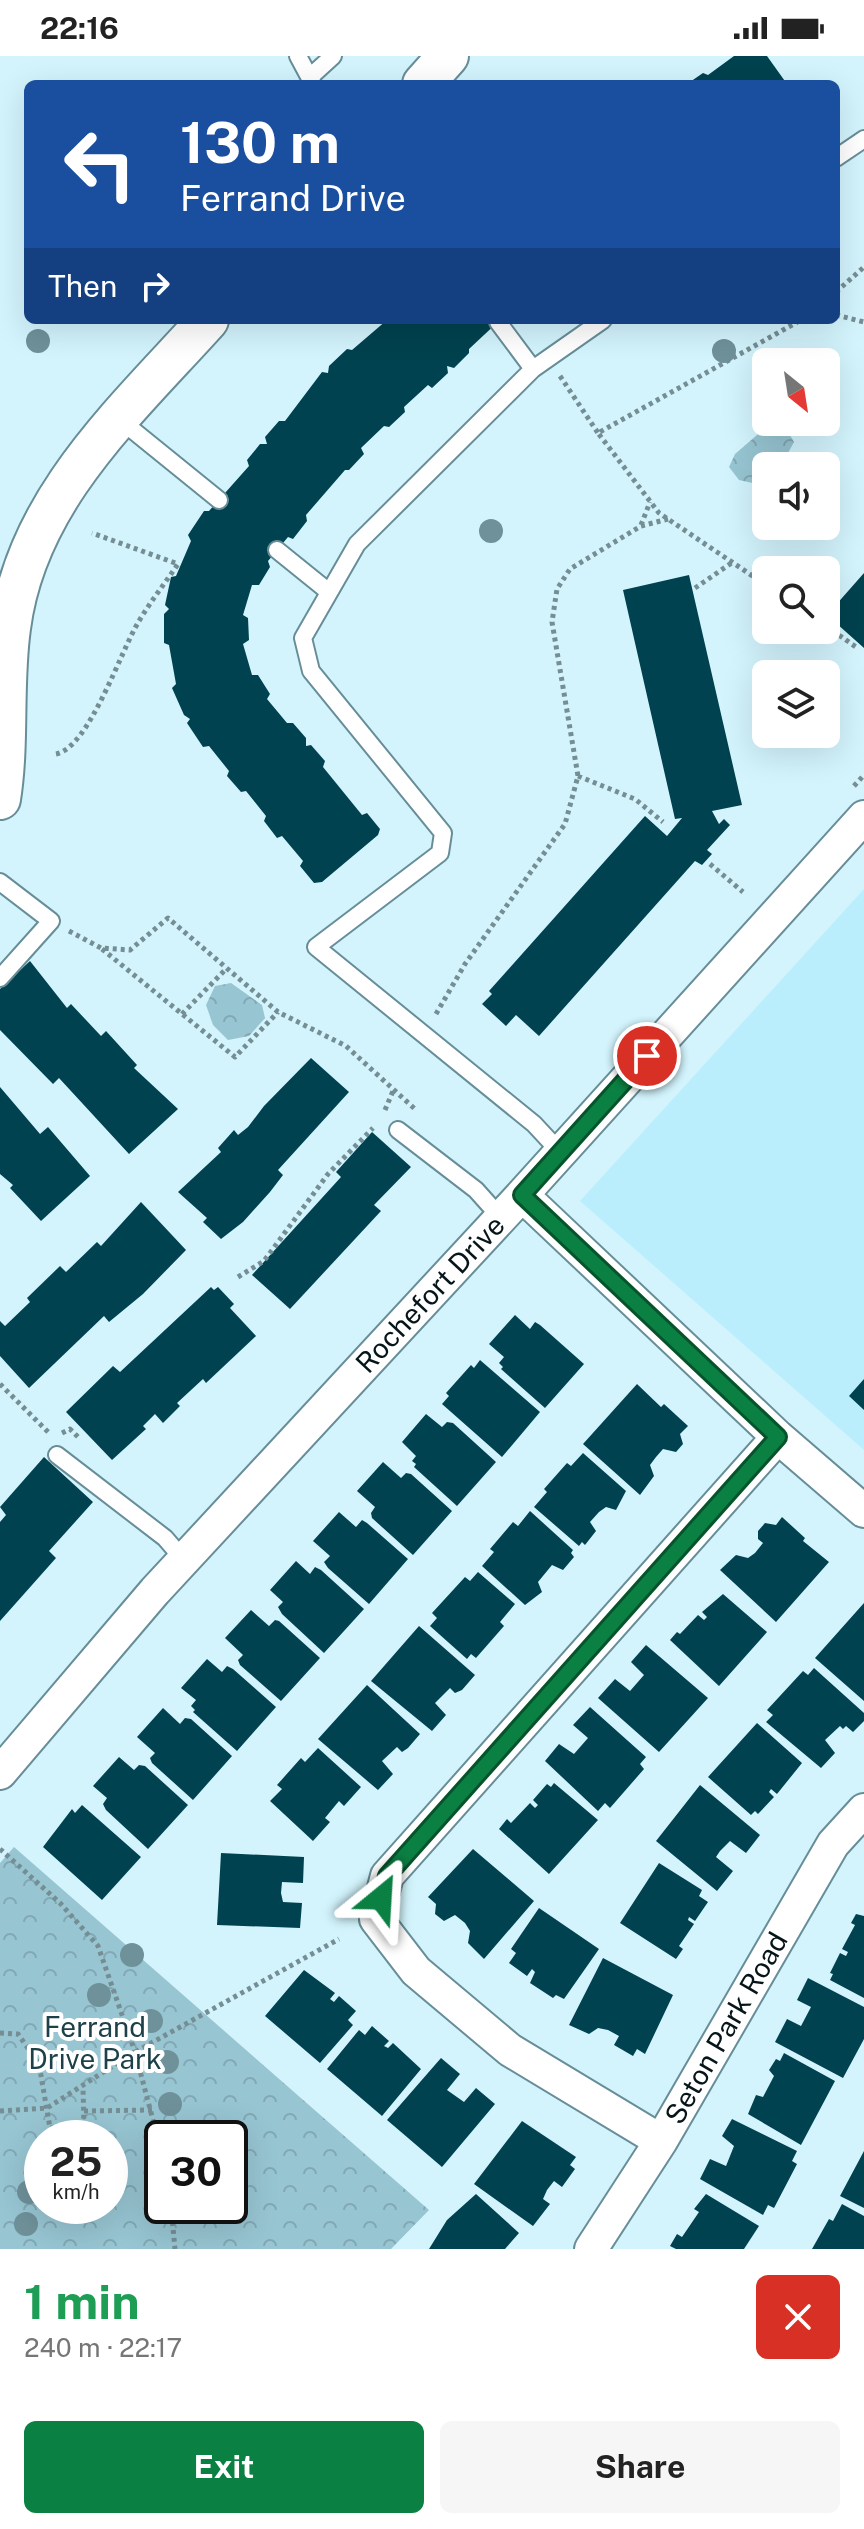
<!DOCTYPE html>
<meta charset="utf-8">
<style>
:root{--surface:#fff;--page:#f6f6f6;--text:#222;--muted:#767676;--accent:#0b8043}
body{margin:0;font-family:"Public Sans",sans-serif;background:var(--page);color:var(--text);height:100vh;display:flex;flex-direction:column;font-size:30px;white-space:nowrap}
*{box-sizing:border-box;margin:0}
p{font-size:26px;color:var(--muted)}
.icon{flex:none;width:44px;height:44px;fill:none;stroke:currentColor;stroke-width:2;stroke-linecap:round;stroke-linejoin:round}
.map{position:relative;height:2193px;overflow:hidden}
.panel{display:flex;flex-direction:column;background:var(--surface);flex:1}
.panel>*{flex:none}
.hud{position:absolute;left:24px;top:24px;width:816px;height:244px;border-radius:12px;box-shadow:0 8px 32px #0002;background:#1a4fa0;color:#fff;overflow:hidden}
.needle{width:52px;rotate:150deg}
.tools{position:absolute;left:752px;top:292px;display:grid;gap:16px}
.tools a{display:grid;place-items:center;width:88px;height:88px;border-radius:12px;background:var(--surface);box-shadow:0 8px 32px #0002;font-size:40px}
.speed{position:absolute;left:24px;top:2064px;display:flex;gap:16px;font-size:40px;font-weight:700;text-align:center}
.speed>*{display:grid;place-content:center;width:104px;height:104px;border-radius:50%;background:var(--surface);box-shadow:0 8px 32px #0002;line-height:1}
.speed small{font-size:20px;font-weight:400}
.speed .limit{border:4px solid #111;border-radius:12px;background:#fff;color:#111}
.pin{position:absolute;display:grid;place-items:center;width:68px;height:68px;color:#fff;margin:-34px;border:4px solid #fff;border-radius:50%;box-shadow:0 2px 8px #0007}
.me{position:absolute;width:88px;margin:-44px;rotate:27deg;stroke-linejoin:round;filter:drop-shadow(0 0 6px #0008)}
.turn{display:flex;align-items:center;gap:28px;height:168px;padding:0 24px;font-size:36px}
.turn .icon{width:104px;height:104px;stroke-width:2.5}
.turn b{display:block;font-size:56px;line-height:68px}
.then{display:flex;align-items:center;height:76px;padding:0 24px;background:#0003;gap:16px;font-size:30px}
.round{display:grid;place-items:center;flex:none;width:84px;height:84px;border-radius:12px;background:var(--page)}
.headline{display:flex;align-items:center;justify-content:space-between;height:136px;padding:0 24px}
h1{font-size:48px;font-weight:700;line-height:60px;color:#1e9e55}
.button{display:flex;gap:16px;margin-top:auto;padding:16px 24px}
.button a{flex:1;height:92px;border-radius:12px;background:var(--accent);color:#fff;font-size:32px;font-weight:700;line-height:92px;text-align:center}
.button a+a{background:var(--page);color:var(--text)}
.status{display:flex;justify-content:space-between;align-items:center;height:56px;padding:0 40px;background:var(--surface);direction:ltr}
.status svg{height:22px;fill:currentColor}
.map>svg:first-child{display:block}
.built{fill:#bbeefd}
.park{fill:url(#park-crowns);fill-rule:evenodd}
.building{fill:#00424f}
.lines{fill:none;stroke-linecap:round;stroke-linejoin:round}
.service-casing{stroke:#678e98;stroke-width:20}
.minor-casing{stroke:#678e98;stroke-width:36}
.tertiary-casing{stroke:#678e98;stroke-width:44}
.path{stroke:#758e94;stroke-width:5;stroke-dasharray:4 4;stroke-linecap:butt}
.service{stroke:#fff;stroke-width:16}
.minor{stroke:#fff;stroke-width:32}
.tertiary{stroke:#fff;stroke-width:40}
.tree{fill:#6f919a}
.route-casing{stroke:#07532c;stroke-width:20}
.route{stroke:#0b8043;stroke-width:14}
.labels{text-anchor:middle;stroke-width:8;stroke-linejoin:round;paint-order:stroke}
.street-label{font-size:28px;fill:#061519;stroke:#fff}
.park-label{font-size:28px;fill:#1d4049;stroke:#fff}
</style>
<div class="status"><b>22:16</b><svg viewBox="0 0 49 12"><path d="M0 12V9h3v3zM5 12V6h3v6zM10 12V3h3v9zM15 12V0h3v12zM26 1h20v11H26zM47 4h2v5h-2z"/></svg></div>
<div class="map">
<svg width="864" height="2193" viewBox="0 0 864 2193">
<defs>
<pattern id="park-crowns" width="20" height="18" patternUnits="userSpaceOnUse" patternTransform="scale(2)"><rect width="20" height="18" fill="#97c5d2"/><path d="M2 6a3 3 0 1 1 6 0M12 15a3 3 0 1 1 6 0" fill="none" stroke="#81a8b4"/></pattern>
</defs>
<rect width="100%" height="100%" fill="#d3f4fd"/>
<path class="built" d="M864,833V1394L580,1145Z"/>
<path class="park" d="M772,366C782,369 789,376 794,386L781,410H766V423L757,428L739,424L729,411L735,398Z
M231,927L262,949L265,962L249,980L228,984L213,969L206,949L215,930Z
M14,1791L429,2154L391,2193H0V1807ZM42,2082H110V2150H42ZM162,2082H230V2150H162Z"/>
<path class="building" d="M734,0H767L787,28H687L703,17L708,19Z
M387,264H500L469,293V297L454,312L447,310L448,317L432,332L428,329L404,351L405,356L389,371L384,370L361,392L364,398L349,414H345L306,459L307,465L293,483L288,481L268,505L270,511L259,529H252L243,559L248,562L249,584L243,588L252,619H258L270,638L267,643L287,667H293L306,682V690L311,689L325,705L323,711L362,759L367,757L380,773L378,779L322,826L314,827L300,810L303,805L282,780L277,782L264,765L266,760L246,735L241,736L227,720L229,715L209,690L203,691L187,667L190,663L184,659L172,632L176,628L169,589L164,587V558L169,553L165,549L171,521L176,520L191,485L188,479L204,455H209L249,410L247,404L260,388H267L265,381L279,365H285L322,316L328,317L329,310L347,293L352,294Z
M864,517V592L827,559Z
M689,519L742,749L712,755L719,768L724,763L730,769L707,794L712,798L702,809L695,805L539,980L516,959L506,970L482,948L492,938L489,935L645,760L667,780L682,762L675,763L623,534Z
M30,905L67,952L71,948L101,980L106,975L137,1009L134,1012L178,1053L129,1098L59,1022L53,1028L0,974V933Z
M311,1002L349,1036L278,1114L283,1119L270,1136L243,1166L221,1183L203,1166L207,1162L178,1136L221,1096L218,1092L234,1074L238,1079L248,1071L264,1050Z
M0,1031L40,1078L48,1071L90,1120L41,1165L10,1132L13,1129L0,1118Z
M372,1076L411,1111L374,1149L381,1155L290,1253L252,1219L341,1121L336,1116Z
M141,1146L186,1194L143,1238L109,1266L104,1260L29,1332L0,1300V1265L5,1270L30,1246L27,1242L60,1210L66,1216L97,1186L101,1190Z
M211,1231L214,1234L218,1231L234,1248L230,1252L256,1280L206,1327L203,1323L177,1347L180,1350L163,1367L155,1358L143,1370L146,1373L112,1404L66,1356L113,1310L120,1316Z
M515,1259L530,1273L535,1266L540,1269L584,1308L545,1352L501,1313L503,1311L499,1307L504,1301L489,1288Z
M480,1304L540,1356L502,1401L442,1348L449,1340L446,1337L471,1309L474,1312Z
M864,1323V1354L849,1340Z
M637,1328L661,1351L664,1348L688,1370L680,1378L683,1388L676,1396L663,1393L656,1401L650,1409L654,1420L640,1439L583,1388Z
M426,1358L442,1371L447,1366L453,1367L496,1406L457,1450L414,1411L416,1408L412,1405L416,1400L402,1386Z
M583,1397L626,1435L616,1454L606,1451L599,1456L590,1466L596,1475L585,1489L582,1486L579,1490L534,1451L547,1436L544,1433L567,1407L571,1410Z
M44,1401L93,1446L49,1495L56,1502L0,1565V1466L6,1459L0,1451Z
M383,1406L401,1422L406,1417L411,1418L452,1455L413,1499L372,1462L371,1457L375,1451L357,1435Z
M530,1455L573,1494L571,1497L574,1501L563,1514L552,1509L538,1526L542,1536L525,1549L482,1510L494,1496L490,1493L513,1466L518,1470Z
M339,1456L356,1471L362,1464L367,1467L408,1503L369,1548L328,1512L324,1506L330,1500L313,1485Z
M782,1461L805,1482L803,1485L829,1506L776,1566L720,1514L736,1499L748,1502L755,1497L763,1487L758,1483V1475L765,1467L776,1469Z
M296,1505L310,1518L315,1511L321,1514L364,1553L324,1597L282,1558L278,1551L283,1546L270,1534Z
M478,1516L515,1548L500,1566L504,1570L476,1602L471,1598L467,1603L430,1570L437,1562L432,1557L465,1521L470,1525Z
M723,1538L767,1576L719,1630L670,1584L677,1576L680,1578L698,1559L704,1564L707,1561L702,1556Z
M864,1547V1645L815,1602Z
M251,1554L269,1570L275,1564L279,1565L320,1602L281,1645L240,1609L238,1604L243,1599L225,1582Z
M419,1570L475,1619L462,1634L455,1637L450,1632L435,1647L446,1659L432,1675L371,1625Z
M646,1589L708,1642L659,1696L598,1642L615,1623L630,1635L644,1619L631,1606Z
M207,1603L222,1616L227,1610L233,1613L276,1651L237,1695L193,1656L195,1654L191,1650L196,1644L181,1632Z
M814,1612L864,1657V1665L853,1676L846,1670L843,1673L840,1670L825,1684L835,1697L821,1712L766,1666L773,1659L767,1654L803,1615L808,1619Z
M367,1629L420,1678L408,1692L402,1696L397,1691L382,1705L393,1718L378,1734L318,1683Z
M590,1651L646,1701L640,1708L644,1713L610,1752L605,1747L598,1755L545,1705L559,1688L574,1698L588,1682L573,1669Z
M163,1652L180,1668L185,1662L191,1663L232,1700L193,1744L152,1707L150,1702L155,1697L137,1681Z
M757,1667L802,1707L777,1738L771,1733L769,1736L774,1741L758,1758L755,1755L751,1759L708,1721Z
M318,1692L361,1731L344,1750L339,1745L325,1762L330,1766L313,1785L270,1745L282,1733L277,1729L301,1702L305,1706Z
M119,1701L134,1714L139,1709L145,1710L188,1749L148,1793L106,1754L103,1748L107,1742L93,1730Z
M554,1727L598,1764L549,1818L499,1773L507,1763L511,1767L530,1747L535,1752L538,1749L533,1744L547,1728L551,1731Z
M700,1729L760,1779L746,1797L730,1785L720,1795L716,1801L733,1815L717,1835L656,1785Z
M82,1749L141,1801L102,1844L43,1791L72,1753L75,1757Z
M473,1793L534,1845L484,1903L468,1887L470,1875L465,1867L455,1859L444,1865L435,1858L436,1848L428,1841Z
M221,1797L304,1801L303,1827L282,1826L281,1837L283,1846L302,1847L300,1872L217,1869Z
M659,1807L702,1834L699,1840L708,1846L695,1865L689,1861L688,1864L694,1868L679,1890L683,1893L676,1903L620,1867Z
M539,1852L599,1893L564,1943L556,1939L553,1942L530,1927L535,1916L532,1913L527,1920L509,1907L516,1897L511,1893Z
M856,1858L864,1860V1942L830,1924L833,1918L830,1917L840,1897L846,1900L848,1896L842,1893L855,1869L851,1867Z
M603,1902L673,1939L645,1998L637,1993L633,2000L614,1989L619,1980L608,1974L598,1972L589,1978L569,1969Z
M304,1914L335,1937L330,1943L334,1946L339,1940L356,1955L348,1964L353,1969L320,2007L265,1960Z
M808,1922L864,1951V1983L843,2022L775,1986L787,1963L801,1970L811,1951L797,1944Z
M372,1970L389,1985L384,1990L388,1992L393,1987L421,2013L382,2060L327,2013L359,1974L365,1979Z
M784,1997L835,2025L801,2089L748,2058L756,2039L763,2041L774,2020L769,2014L776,2003L780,2005Z
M441,2002L460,2018L447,2034L464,2046L476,2032L495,2048L442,2111L387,2064Z
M732,2063L797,2095L792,2105L797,2108L774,2152L768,2149L763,2159L700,2123L710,2103L726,2110L734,2090L722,2080Z
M522,2065L576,2101L570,2109L575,2113L562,2131L554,2125L547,2134L543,2143L550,2148L533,2170L474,2128Z
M864,2095V2152L840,2140Z
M476,2138L519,2177L505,2193H429L447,2164Z
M706,2138L759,2170L744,2193H676L670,2190L677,2178L682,2181L699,2156L694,2153Z
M842,2148L864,2160V2193H812L829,2163L833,2165Z"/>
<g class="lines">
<g class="service-casing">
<path id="service" d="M298,0L313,28
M310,21L333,0
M836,102L864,83
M498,266L533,313
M119,363L219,444
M277,494L329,536
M0,826L51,865L0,922
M398,1074L476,1134L501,1162
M560,1096L534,1068L316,891L440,797L443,777L311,615L303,582L357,488L533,313L603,264
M57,1399L165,1482L184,1504"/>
</g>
<g class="minor-casing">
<path id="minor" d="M522,1139L778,1381L864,1455
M0,1717L155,1535L522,1139L864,761
M661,2085L510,1994L416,1915L376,1863L387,1820L778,1381
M591,2193L661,2085L833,1788L864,1754"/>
</g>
<g class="tertiary-casing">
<path id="tertiary" d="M423,28L448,0
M0,743C9,686 2,629 10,572C26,444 126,355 208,264"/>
</g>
<path class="path" d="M836,236L864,211
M836,259L864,266
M560,320L598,377
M641,469L650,446
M766,529L659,457L598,377L801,264
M695,532L733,506
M826,570L856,591
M56,698C89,692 121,594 139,565C151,545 165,527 178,508L92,477
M578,720L635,743L663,766
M854,730L864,719
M710,808L743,836
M69,875L101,892L130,894L168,862L278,956L346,990L416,1054
M102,893L235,1001L278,956
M182,958L225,914
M436,958L465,908L565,768L578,720L552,566L557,533L570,513L641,470L668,463
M385,1054L393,1035
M238,1221L264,1205L328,1118L373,1072
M0,1328L50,1378
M62,1377L70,1373L79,1382
M0,1793L60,1847L98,1890L135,1996L162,2098
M0,1977L18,1978L39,2008L50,2072L84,2069L83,2031
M0,2055L47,2052L135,1996L339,1883
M84,2055L152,2054
M171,2150L175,2193"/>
<use href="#service" class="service"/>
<use href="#minor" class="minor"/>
<use href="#tertiary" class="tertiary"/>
</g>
<g class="tree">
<circle cx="38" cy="285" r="12"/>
<circle cx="724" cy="295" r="12"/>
<circle cx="491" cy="475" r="12"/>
<circle cx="132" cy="1899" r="12"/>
<circle cx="99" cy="1939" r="12"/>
<circle cx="151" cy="1965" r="12"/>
<circle cx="167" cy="2006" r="12"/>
<circle cx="170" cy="2048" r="12"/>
<circle cx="29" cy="2136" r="12"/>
<circle cx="26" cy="2168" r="12"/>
</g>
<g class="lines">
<g class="route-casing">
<path id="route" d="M381,1842L387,1820L778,1381L522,1139L647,1000"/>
</g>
<use href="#route" class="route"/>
</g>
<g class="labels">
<g class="street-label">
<text transform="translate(430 1238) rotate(-47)" y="10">Rochefort Drive</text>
<text transform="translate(726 1972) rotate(-60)" y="10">Seton Park Road</text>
</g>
<g class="park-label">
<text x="95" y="1981">Ferrand<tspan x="95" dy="32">Drive Park</tspan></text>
</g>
</g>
</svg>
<div class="tools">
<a><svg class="needle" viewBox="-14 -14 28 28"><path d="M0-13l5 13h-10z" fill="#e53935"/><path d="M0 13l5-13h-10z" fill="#767676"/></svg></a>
<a><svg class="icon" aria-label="sound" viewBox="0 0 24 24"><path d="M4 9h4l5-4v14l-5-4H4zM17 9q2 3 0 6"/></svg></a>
<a><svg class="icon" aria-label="search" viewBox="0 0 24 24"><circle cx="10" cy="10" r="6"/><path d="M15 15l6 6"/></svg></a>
<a><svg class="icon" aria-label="layers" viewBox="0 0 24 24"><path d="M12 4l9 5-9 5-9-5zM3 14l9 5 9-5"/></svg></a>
</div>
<div class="speed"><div>25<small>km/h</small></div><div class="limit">30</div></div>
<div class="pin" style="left:647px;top:1000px;background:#d93025"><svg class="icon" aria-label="arrive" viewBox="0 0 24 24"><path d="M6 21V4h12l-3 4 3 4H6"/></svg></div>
<svg class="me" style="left:381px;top:1842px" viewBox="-20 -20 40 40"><path d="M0-17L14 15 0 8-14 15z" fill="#0b8043" stroke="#fff" stroke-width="4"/></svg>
<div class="hud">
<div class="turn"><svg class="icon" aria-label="left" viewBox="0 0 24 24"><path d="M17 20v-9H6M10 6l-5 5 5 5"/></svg><div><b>130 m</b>Ferrand Drive</div></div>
<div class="then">Then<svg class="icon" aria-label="right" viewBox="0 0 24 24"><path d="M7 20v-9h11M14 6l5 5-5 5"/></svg></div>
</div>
</div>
<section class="panel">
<div class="headline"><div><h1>1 min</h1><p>240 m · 22:17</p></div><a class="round" style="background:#d93025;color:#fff"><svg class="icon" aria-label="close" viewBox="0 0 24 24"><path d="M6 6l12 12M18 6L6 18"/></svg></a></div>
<div class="button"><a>Exit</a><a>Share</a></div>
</section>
